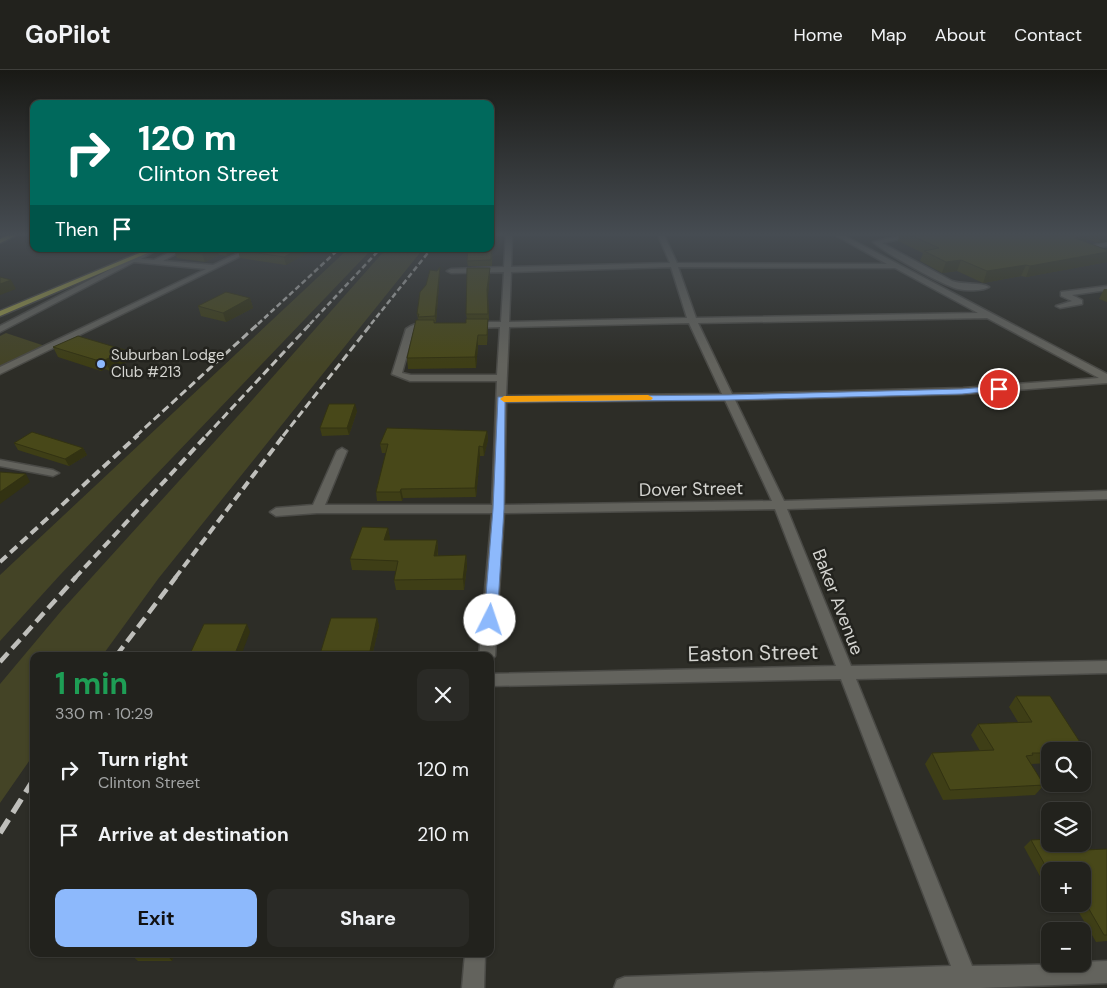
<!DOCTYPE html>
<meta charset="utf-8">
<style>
:root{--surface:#22221d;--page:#2a2a26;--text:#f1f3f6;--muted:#a2a4a4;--line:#3f3f3b;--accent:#8db9fc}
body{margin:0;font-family:"DM Sans",sans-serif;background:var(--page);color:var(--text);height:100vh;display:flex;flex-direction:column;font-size:19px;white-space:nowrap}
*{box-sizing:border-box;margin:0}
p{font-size:16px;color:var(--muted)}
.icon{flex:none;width:28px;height:28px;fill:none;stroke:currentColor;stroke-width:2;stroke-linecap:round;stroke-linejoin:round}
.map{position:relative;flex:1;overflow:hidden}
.sheet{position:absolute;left:30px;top:582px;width:464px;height:305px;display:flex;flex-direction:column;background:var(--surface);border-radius:10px;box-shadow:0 1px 4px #0004,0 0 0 1px var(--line)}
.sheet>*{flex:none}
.top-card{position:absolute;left:30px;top:30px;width:464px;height:152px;border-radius:10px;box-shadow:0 1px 4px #0004,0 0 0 1px var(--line);background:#00695c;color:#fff;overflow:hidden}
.controls{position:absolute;left:1041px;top:672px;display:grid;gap:10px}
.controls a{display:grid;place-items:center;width:50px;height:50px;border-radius:10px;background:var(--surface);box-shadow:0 1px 4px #0004,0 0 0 1px var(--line);font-size:25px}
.pin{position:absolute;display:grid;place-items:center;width:42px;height:42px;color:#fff;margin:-21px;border:2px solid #fff;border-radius:50%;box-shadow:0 1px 5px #0007}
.me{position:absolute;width:55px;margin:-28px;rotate:4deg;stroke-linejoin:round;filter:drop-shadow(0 0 4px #0008)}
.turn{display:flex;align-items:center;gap:18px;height:105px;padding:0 25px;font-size:22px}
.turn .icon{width:65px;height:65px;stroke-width:2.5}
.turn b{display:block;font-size:35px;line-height:42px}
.then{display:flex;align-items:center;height:48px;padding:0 25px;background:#0003;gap:10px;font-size:19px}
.round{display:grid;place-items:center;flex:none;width:52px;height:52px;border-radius:10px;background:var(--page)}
.headline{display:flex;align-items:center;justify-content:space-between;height:85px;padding:0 25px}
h1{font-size:30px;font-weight:700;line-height:38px;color:#1e9e55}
.button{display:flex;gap:10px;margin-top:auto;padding:10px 25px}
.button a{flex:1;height:58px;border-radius:10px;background:var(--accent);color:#111;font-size:20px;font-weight:700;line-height:58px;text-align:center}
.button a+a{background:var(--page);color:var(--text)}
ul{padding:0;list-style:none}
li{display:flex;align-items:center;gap:15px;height:65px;padding:0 25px}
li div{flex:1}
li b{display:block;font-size:19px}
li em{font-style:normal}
header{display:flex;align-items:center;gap:30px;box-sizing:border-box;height:70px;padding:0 25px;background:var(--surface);border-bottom:1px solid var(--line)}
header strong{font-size:24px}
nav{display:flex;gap:28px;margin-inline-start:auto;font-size:18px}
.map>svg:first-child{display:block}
.green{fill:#444426}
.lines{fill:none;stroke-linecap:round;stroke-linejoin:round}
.minor-casing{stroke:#4a4a46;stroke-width:3}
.major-casing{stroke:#4a4a46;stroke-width:3}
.minor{fill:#63635d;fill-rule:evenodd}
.major{fill:#9a9949;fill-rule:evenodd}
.rail-far4{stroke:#bfbfbb;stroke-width:2.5;stroke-dasharray:5.5 3;stroke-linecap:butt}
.rail-far3{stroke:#bfbfbb;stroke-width:3;stroke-dasharray:8 4;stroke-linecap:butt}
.rail-far2{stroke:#bfbfbb;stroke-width:4;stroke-dasharray:9 5;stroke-linecap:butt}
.rail-far1{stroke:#bfbfbb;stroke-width:4.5;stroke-dasharray:12 6;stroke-linecap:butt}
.rail{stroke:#bfbfbb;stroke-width:5.5;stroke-dasharray:16 8;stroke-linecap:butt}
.wall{fill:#3e3e16}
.shaded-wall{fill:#323212}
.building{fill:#484819;stroke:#323212}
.route{fill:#8db9fc;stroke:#5c78a4}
.slow{fill:#f59e0b}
.poi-dot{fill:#8db9fc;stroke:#23231e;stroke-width:2}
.labels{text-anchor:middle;stroke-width:5;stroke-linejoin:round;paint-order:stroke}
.far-poi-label{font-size:15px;fill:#d4d4d0;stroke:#23231e;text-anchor:start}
.street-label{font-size:18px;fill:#d4d4d0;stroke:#23231e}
.near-street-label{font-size:21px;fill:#d4d4d0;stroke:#23231e}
</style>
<header>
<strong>GoPilot</strong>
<nav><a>Home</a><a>Map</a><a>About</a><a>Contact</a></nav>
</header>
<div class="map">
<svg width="1107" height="918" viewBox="0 0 1107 918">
<rect width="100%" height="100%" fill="#2d2d27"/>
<path class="green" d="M348,179H372L60,505L0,571V505Z
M386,179H423L158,509L102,586H34V684L0,733V614L62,540L246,337Z
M6,263L45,276L0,299V266Z"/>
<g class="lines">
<g class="minor-casing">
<path id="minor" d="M506,165H512L511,197L670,193L658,165H664L677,193L887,194L835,165H843L1107,304V313L963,324L735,330L784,431L1107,421V429L787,439L851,596L1107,591V603L856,609L972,896L1082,894V892L1107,891V913L981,918H614L617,910L625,907L951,896L841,609L490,616V604L836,596L775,439L504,443L495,586L490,591V586H479L492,443H317L276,446L270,442L276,438L313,435L337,381L342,378L347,381L325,435H492L497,311H410L392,304L406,259C414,253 423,252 433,254V258L417,259L413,262L402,303L411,305H497L500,257L472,258L468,255L472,252H501L504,202L451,203L447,201L451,199L504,197ZM671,197L687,248L509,252L511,202ZM678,197L895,198L978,243L696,248ZM987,248L1099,308L963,318L732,324L698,253ZM689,253L722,324L506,326L509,257ZM725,330L772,431L504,435L506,332Z
M903,165H918L882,173L952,211C963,215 981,212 989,217C983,221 966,221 958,219C942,215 885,183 873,172Z
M1107,172V176L1094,178L1091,176Z
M150,179H158L141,189L154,190L176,179H184L163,191L213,195L247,179H255L0,304V297L206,199L134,192L0,262V256Z
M1107,216V220L1072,225L1082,230V234L1060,238L1056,236L1072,231L1061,226V222Z
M0,390L53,400L59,403L53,406L0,396Z
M465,884H485L484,918H462Z"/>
</g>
<g class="major-casing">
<path id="major" d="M8,165H17L0,173V169Z
M149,179H157L0,246V241Z"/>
</g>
<use href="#minor" class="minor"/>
<use href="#major" class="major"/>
<path class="rail-far4" d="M258,254L339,179
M310,254L380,179
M371,254L431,179"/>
<path class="rail-far3" d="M136,366L259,253
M206,366L311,253
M283,366L372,253"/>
<path class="rail-far2" d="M0,492L138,365
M75,508L207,365
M175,508L284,365"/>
<path class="rail-far1" d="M116,586L176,507
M0,592L76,507"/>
<path class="rail" d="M0,763L34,709"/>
</g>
<path class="wall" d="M490,165H493L492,196H468L467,191Z
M899,165H1107L1098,173L1087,169L1086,172L1107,192L1026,207L1021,206L983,213L957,201L942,203L920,191L923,183L898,171Z
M177,179H314L286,195L240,188L238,181L227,186L219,185L205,192L177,188L174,180Z
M440,202L436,252H434V253H466L467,249L466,244L490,204L488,225L489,250H488V259L487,275H478L476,298L408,299L407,288L419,250L418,249L417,244Z
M1104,219H1107V232L1099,229Z
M250,228L253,238L226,252L201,246L198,236Z
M53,277L125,280L130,290L110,301L105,299L101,301L58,287Z
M357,341L349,365L322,366L320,358Z
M487,361L488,370L484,386H480L476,427L403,428L402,431H377L376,422L386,383H382L380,374Z
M14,373L83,378L87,385L69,396L18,380Z
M388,458L390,470H437L438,480V486L466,485L467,496L464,520H396L394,510L396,501L352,500L350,489Z
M377,548L379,556L372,586H323L321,581Z
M1016,626L1087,683L1082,688V681H1050V693L1031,694L1044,715L1035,725L943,730L925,694L932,683L980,681L971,665L978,654L1018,652L1009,637Z
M1031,770L1084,780L1107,779V871L1096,872L1074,834H1082V801H1050V819H1047L1024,777Z
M131,884H174L172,891H138L131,885Z"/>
<path class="shaded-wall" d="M1089,165L1084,176L1075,168Z
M1102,165H1107V172L1098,173Z
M214,179H217L219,185L205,192L202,184Z
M225,179H243L238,180V181L227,186Z
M298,179H314L286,195L284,187Z
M1107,182V192L1026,207L1030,196Z
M961,190L957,201L942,203L946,192Z
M1026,195L1021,206L983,213L987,201Z
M440,197V202L436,252L435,246Z
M490,198V204L488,225L489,250L487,219Z
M11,210L16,219L0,225V214Z
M250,228L253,238L226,252L223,243Z
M488,249V259L487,275V265Z
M478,265V275L476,298L475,287Z
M125,280L130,290L110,301L105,290Z
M100,289L105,299L101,301L96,290Z
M355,334L357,341L349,365L347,358Z
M487,361L488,370L484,386L483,377Z
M479,376L480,386L476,427L475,418Z
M83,378L87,385L69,396L65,389Z
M26,404L30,412L0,434V422Z
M401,419L403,428L402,431L400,422Z
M388,458L390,469L386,480L384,470Z
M437,470L438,480L436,496L434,486Z
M466,485L467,496L464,520L463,509Z
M377,548L379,556L372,586H371L370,581Z
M247,554L250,562L241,586H235Z
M166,884H174L172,891Z"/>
<path class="building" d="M490,165H492L491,190L467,191L468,179H490Z
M910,165H1089L1075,168L1107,180V182L1030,196L1026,195L987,201L961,190L946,192L924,181L939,178Z
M177,179H214L202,184L174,180Z
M241,179H298L284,187L238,180Z
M440,197L435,246L418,247L419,244H417L420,222L426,215L430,200L437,201Z
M467,198H490L487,219L488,244H466Z
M0,207L11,210L0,214Z
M226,222L250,228L223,243L198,236Z
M466,249H488L487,265H478L475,287L407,288L416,250H434V253H466Z
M78,266L125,280L105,290L100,289L96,290L53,277Z
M329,334H355L347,358H320Z
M387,358L487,361L483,377L479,376L475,418L401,419L400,422H376L388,374H380Z
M32,362L83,378L65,389L14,373Z
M0,402L26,404L0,422Z
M362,457L388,458L384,470H437L434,486L466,485L463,509L394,510L398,491L350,489Z
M331,548H377L370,581H321Z
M204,554H247L234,586H189Z
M1016,626H1050L1087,683H1082V681H1050V683H1032L1033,685L1026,686L1044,715L950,720L932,683L994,680L978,654L1032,652Z
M1050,769V774H1081L1084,780L1107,779V865H1104L1082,827V801H1050V804L1031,770Z
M131,884H166L131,885Z"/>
<linearGradient id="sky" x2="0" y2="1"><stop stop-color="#191915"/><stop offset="0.56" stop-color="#464c52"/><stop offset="1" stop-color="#464c52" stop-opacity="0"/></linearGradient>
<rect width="1107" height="294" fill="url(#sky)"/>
<path class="route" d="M999,316L1003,319L1002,320L962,324L728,330L505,332L504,439L497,550L495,553H486L484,550L493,439L498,327L728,325L962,319Z"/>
<path class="slow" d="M648,325L653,328L651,330L504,332L500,329L504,326Z"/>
<circle class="poi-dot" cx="101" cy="294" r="5"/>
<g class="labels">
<g class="far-poi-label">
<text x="111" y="290">Suburban Lodge<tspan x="111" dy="17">Club #213</tspan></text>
</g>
<g class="street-label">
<text transform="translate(691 419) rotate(-1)" y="6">Dover Street</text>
<text transform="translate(838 532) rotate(69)" y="6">Baker Avenue</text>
</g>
<g class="near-street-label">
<text transform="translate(753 583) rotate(-1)" y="7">Easton Street</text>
</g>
</g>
</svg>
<div class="controls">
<a><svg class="icon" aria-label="search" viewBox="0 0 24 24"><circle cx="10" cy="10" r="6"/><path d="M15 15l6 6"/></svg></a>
<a><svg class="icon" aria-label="layers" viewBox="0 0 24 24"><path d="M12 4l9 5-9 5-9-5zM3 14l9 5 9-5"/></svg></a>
<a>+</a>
<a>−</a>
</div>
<div class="pin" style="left:999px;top:319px;background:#d93025"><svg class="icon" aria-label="arrive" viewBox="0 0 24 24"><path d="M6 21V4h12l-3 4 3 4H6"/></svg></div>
<svg class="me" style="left:490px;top:550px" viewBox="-20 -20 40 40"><circle r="19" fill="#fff"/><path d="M0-13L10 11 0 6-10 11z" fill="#8db9fc"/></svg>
<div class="top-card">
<div class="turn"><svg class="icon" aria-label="right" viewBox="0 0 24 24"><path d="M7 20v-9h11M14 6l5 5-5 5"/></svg><div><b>120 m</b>Clinton Street</div></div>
<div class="then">Then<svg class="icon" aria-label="arrive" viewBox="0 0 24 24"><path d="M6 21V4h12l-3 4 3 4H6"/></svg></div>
</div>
<section class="sheet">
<div class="headline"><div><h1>1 min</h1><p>330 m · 10:29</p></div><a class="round"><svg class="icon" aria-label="close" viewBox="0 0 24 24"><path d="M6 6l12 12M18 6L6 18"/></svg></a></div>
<ul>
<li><svg class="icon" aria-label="right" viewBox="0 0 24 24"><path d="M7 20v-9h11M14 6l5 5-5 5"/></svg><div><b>Turn right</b><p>Clinton Street</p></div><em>120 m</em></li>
<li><svg class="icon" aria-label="arrive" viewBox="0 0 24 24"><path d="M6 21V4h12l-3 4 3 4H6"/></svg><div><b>Arrive at destination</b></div><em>210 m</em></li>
</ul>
<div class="button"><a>Exit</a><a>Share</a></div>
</section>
</div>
